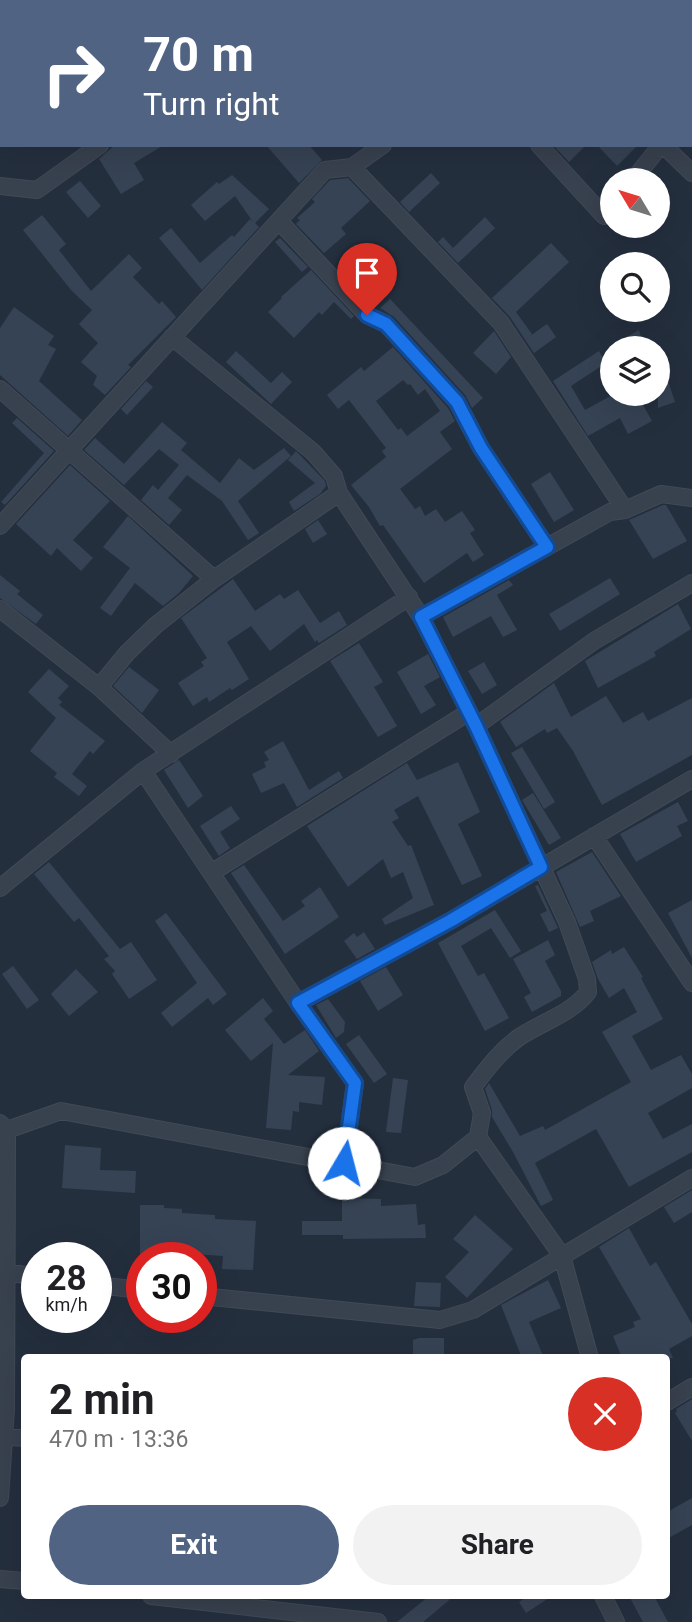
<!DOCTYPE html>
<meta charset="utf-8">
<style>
:root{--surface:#fff;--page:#f2f2f2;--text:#202124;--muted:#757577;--accent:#506383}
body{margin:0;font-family:Roboto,sans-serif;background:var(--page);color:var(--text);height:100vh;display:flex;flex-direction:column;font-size:26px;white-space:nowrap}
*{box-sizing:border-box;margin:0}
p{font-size:23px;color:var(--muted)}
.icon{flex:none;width:38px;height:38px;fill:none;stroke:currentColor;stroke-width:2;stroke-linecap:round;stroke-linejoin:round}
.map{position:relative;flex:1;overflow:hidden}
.sheet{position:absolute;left:21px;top:1354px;width:649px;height:245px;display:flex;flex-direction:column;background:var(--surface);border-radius:7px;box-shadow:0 7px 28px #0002}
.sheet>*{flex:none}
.hud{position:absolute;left:0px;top:0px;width:693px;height:147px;box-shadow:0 7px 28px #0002;background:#506383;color:#fff;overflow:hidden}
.needle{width:46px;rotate:308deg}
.fabs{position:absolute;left:600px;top:168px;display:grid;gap:14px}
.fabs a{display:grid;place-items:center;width:70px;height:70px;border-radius:50%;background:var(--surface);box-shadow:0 7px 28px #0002;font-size:35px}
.speed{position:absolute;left:21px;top:1242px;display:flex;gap:14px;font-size:35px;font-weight:700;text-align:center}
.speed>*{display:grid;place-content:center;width:91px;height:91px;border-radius:50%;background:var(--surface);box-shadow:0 7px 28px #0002;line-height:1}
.speed small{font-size:18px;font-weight:400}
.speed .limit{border:10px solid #d22;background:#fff;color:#111}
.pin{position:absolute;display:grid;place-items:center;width:60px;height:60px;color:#fff;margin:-72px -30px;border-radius:50% 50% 50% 0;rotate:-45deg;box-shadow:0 0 7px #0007}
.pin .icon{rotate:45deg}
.me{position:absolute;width:77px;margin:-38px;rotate:8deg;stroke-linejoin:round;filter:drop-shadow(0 0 5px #0008)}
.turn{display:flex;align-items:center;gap:24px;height:147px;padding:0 28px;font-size:32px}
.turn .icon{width:91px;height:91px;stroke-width:2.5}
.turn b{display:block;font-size:49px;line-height:60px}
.round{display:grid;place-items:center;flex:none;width:74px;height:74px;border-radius:37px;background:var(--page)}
.head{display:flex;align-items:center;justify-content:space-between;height:119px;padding:0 28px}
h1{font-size:42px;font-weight:700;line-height:52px}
.action{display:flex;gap:14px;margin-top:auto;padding:14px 28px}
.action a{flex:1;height:80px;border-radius:42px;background:var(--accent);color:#fff;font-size:28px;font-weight:700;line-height:80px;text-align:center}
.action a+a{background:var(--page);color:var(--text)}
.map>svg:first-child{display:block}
.building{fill:#364354;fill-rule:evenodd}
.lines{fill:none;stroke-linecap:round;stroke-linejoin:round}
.street-casing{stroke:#414a57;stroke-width:18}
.street{stroke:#38414e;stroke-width:16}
.route-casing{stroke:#114b97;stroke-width:18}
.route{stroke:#1a73e8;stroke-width:12}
</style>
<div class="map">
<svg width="692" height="1622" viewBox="0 0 692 1622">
<rect width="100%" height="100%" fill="#242f3e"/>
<path class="building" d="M115,145H164L134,163L144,180L121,194L99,159Z
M266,145H309L322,160L299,183Z
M553,145H586L569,162Z
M597,145H638L617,166Z
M431,173L440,183L409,212L400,202Z
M232,175L269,209L255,223L259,227L202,290L159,238L171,228L200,263L232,235L234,237L250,219L253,222L235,196L205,221L191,205L217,182L219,184Z
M348,178L370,201L341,228L346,234L324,253L296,224L300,220L297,218L315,202L312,199L330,180Z
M80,181L101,206L88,218L66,192Z
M42,215L66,244L59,250L91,291L129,254L142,268L133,277L159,304L162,301L176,317L128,365L131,367L105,395L93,385L97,376L81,362L98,343L79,324L92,310L71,290L23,230Z
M485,217L495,228L458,263L438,242L443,237L453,248Z
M280,238L308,267L302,272L275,242Z
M551,243L569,262L516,312L532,334L530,336L547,324L556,337L534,353L510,317L492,298Z
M311,270L354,316L351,319L334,302L322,315L319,312L294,338L268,312L282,298L281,297Z
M362,272L379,292L369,302L351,282Z
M390,299L483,398L472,408L465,395L394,317L380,308Z
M14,307L54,336L48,345L56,349L39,381L82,420L68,436L0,375V328Z
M639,330L644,348H608Z
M494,331L511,357L496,374L473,353Z
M393,347L448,408L455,421L440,432L452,449L400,489L415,509L420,506L425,516L436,509L445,522L462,511L475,530L470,533L484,555L473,562L467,553L424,583L383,525L380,526L369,507L351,485L386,457L382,451L386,448L349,400L338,409L327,395L361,367L364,371ZM403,380L408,385L410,384L418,395L425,389L440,411L407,436L401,428L398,430L376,401Z
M236,351L271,383L282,372L292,382L271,404L226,362Z
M599,351L606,363L571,386L585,410L614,394H637L652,421L628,434L620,418L588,436L553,381Z
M661,359L675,402L658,408V360Z
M146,381L153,387L127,415L121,409Z
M17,418L54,451L5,505L1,502L44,453L12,423Z
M162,422L187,443L181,450L220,483L239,458L254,470L284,448L291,456L238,501L259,533L248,540L222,501L187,475L168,498L182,510L169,525L141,500L153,485L158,490L179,465L159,449L124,485L84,450L95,438L124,464Z
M296,451L325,481L326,486L320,494L294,511L289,502L315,483L288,460Z
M70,465L110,501L73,540L93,558L81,571L57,548L51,556L16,524Z
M550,472L574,510L554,522L531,484Z
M663,505H666L687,541L653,559L629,520Z
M128,516L193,576L179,593L163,606L135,583L111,616L100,608L130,568L103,547Z
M318,520L327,534L313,543L305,529Z
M0,575L20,591L17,594L43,615L36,624L0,598Z
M610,578L620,594L560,631L549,614Z
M233,579L255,611L280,594L284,599L298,590L320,623L339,611L347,625L319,643L317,640L315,642L304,624L270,651L251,626L227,642L249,679L232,690L230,688L209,702L207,697L193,706L178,683L204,666L201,662L207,658L181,618Z
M509,580L513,585L497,595L517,630L503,637L491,616L453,637L443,617Z
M678,604L691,629L654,652L656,656L598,688L585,661Z
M359,643L383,682L374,687L397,726L378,737L330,661Z
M428,654L440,677L424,686L436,705L421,714L397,672Z
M484,662L497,685L482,694L468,671Z
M129,667L159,690L142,713L113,686Z
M49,669L69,686L58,698L62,702L59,705L105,741L93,754L90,751L72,774L87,786L79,796L54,777L57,773L30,751L56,718L28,692Z
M554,683L571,717L606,696L623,723L643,712L648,721L692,698V755L602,805L573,751L557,728L547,733L545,729L516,747L500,722Z
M283,741L309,790L339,771L343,778L297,807L284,783L261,793L252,774L266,767L264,762L269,760L264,752Z
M522,747L555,802L544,809L511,753Z
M179,760L203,796L188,808L164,770Z
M458,762L480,812L458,824L482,876L462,885L418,796L394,810L399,818L392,822L408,846L411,845L434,905L385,925L382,919L413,898L403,872L391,878L383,859L348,887L307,826L407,763L417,780Z
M533,793L561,838L549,845L522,800Z
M678,802L688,821L677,826L682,836L636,862L620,834Z
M231,806L240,819L220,832L230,848L219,856L200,826Z
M592,852L621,896L590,911L594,921L580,927L556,872Z
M49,862L120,949L131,942L157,980L129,999L112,974L115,971L104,959L109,956L79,918L74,922L34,874Z
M244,865L283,921L305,906L301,901L320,887L339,917L285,954L231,873Z
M538,885L558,928L549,932L540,914L547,911L535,886Z
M692,900V958L668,913Z
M495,910L521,951L510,958L491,928L461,946L478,976L484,973L509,1018L485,1031L438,943Z
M166,913L227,994L213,1005L208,998L172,1027L161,1013L197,983L155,921Z
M364,932L375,949L357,959L344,941L354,933L357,937Z
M548,940L555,955L545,961L561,991V996L532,1012L524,997L531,993L513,959Z
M624,947L643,977L641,978L663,1019L632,1036L651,1070L681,1055L692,1074V1088L648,1113L663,1139L692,1124V1152L629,1187L596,1129L535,1163L553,1200L541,1206L513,1152L492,1117V1110L485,1089L489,1083L520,1136L543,1126L545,1130L631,1082L602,1032L637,1012L624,988L609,998L598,979L592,962L611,950L612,954Z
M13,966L39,1000L27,1009L2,974Z
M386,967L403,995L378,1011L360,981Z
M76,969L98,992L69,1016L51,994Z
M263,998L273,1011L264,1019L284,1044L305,1030L319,1051L288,1075L325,1077L322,1105L299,1102V1112L293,1111L291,1130L266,1128L273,1043L251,1061L225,1030Z
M328,999L345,1022L344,1032L336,1038L316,1005Z
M359,1035L387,1074L374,1083L346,1044Z
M393,1078L408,1080L401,1133L386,1132Z
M65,1145L101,1148L100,1170L136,1171L135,1193L62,1188Z
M692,1190V1212L674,1223L664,1207Z
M342,1198L381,1199V1206L416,1204L418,1225L425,1224L426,1238L343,1239V1235H302V1221H342Z
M140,1205H164V1208L182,1209V1213L215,1215V1219L256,1221L253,1270L222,1269L223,1256L164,1252V1258H140Z
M475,1215L513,1249L467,1298L445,1277L469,1252L453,1239Z
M629,1228L650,1266L656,1262L692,1324V1336L669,1349L673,1358H622L613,1336L635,1327L633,1322L641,1319L599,1247Z
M548,1280L561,1308L529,1322L544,1358H522L501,1305Z
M416,1282L441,1283L440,1307L414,1306Z
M419,1338H444V1358H413V1340Z
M692,1399V1441L675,1413L677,1411L676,1409Z
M692,1498V1525L667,1539V1512Z
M429,1596H454L423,1622H397Z
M528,1596H552L526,1613L519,1602Z
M629,1596H654L668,1622H643Z"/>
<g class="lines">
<g class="street-casing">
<path id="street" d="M415,0L417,2
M606,0L608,2
M312,2L315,0
M574,2L577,0
M628,2L630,0
M691,103L692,102
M539,145L604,216L612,206
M663,145L692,173
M352,167L501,323L625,510
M633,180L661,145
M0,186L37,190L100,145
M279,221L367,315L386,324L457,402L481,448L547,547
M172,337L313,452L334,476L339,493L421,617L476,726L567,922L587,979L588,992C570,1015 541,1022 518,1038C500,1051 487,1069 473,1087L482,1113L478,1137
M0,389L214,579
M0,526L325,170L352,167L383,145
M0,609L99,687L171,754
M421,617L610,512L625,510L661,494L692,498
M99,687L127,653L156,625L214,579L339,493
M476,726L594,641L692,583
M143,771L298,1003L355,1083L344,1163
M594,836L692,983
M211,873L469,712
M0,888L143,771L409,597
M298,1003L450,921L692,779
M0,1123L7,1130L6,1409L0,1498
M7,1130L61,1111L415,1177L443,1165L478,1137L562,1256L590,1358
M0,1271L37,1277
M96,1285L142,1290
M201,1296L440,1320L473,1310L692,1178
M667,1402L692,1387
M0,1436L24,1438
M0,1579L24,1581
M151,1596L378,1622
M603,1596L616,1622"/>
</g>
<use href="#street" class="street"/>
</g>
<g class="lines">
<g class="route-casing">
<path id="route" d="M344,1163L355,1083L298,1003L450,921L541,867L476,726L421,617L547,547L481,448L457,402L386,324L367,315"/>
</g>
<use href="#route" class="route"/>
</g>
</svg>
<div class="fabs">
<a><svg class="needle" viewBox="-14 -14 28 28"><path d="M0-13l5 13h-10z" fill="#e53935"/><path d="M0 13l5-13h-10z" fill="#757577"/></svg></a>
<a><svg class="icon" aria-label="search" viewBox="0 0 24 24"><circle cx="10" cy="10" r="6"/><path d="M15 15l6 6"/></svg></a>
<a><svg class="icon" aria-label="layers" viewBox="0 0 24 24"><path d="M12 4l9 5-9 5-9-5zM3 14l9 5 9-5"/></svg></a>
</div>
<div class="speed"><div>28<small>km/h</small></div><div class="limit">30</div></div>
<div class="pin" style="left:367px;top:315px;background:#d93025"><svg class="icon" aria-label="arrive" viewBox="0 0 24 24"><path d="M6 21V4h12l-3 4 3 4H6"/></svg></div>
<svg class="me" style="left:344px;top:1163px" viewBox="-20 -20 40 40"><circle r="19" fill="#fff"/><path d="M0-13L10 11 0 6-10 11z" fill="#1a73e8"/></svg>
<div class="hud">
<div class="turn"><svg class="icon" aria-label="right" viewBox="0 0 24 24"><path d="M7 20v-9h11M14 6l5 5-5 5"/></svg><div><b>70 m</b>Turn right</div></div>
</div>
<section class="sheet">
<div class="head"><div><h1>2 min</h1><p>470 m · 13:36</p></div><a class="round" style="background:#d93025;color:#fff"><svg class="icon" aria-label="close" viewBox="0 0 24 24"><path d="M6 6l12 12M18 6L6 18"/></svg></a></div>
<div class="action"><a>Exit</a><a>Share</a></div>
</section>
</div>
